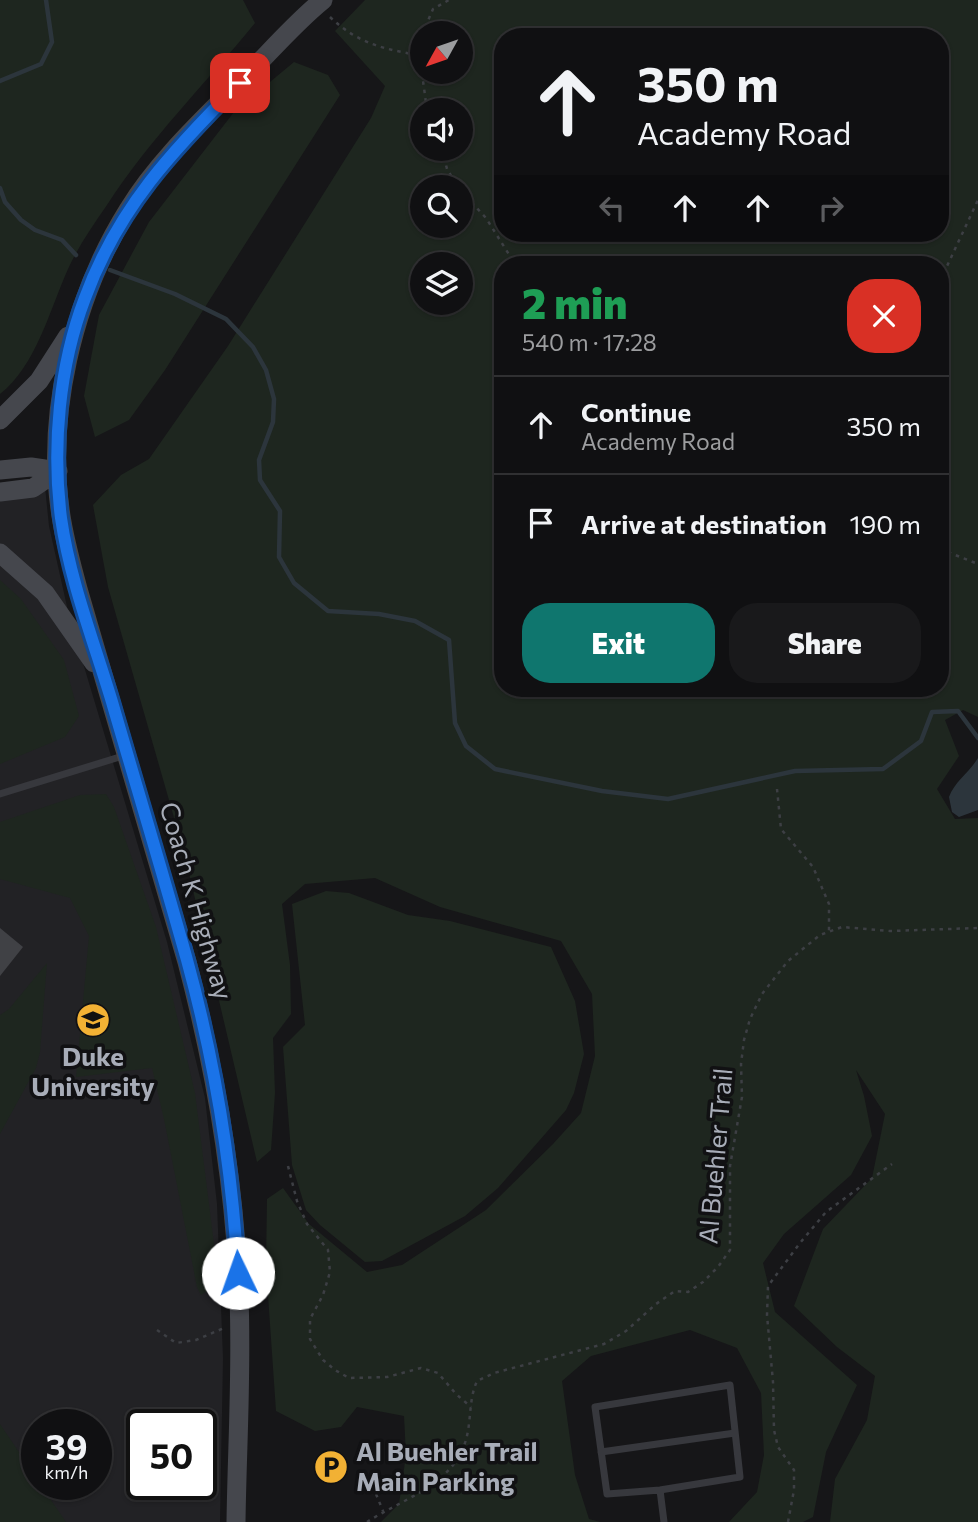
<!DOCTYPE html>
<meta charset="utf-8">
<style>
:root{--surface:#101012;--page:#19191b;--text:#f1f3f6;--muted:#9c9d9f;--line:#303032;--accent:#0f766e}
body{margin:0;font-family:Commissioner,sans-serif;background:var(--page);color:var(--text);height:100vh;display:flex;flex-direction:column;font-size:26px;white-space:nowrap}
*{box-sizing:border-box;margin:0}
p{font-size:23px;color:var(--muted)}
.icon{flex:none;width:38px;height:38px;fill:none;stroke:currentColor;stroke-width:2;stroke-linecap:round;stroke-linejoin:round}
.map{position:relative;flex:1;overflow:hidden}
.side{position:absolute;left:494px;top:256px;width:455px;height:441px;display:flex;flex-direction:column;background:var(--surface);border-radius:28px;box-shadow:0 2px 5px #0004,0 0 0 2px var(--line)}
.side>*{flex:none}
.banner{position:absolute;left:494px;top:28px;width:455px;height:214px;border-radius:28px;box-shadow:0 2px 5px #0004,0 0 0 2px var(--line);background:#101012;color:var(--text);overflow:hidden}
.needle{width:46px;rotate:230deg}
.controls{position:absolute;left:410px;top:21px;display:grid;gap:14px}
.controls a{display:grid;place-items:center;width:63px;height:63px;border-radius:50%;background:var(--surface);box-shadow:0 2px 5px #0004,0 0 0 2px var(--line);font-size:35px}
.speed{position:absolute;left:21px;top:1409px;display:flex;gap:14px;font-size:35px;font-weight:700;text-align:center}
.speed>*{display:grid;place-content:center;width:91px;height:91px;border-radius:50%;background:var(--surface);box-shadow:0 2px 5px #0004,0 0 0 2px var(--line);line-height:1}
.speed small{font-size:18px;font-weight:400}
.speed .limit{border:4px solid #111;border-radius:10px;background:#fff;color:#111}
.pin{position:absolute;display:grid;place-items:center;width:60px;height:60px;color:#fff;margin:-30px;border-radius:14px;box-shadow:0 4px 10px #0006}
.me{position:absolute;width:77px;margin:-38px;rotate:357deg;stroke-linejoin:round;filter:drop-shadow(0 0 5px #0008)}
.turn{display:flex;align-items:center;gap:24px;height:147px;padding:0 28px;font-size:32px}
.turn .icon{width:91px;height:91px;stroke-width:2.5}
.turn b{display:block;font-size:49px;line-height:60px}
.lanes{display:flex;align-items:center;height:66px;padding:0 28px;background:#0003;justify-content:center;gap:35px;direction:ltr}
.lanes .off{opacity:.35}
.round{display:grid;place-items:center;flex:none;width:74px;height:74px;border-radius:28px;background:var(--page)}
.summary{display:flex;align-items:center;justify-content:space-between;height:119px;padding:0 28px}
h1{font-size:42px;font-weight:800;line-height:52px;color:#1e9e55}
.button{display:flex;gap:14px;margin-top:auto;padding:14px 28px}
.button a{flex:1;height:80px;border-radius:28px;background:var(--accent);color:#fff;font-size:28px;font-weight:800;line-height:80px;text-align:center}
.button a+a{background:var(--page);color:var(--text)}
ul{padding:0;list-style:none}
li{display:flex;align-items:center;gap:21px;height:98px;padding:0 28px;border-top:2px solid var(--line)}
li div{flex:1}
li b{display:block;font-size:26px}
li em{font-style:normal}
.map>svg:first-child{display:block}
.built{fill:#222225;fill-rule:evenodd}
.green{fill:#1e261f;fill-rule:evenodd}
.water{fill:#2c353c}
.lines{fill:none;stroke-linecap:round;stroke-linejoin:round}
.stream{stroke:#2c353c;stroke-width:4.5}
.building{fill:#404145}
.path{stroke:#3d3f44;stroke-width:2.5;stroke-dasharray:3.5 5;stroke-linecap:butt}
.lane{stroke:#37383d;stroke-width:7}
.secondary{stroke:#45474d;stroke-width:19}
.route-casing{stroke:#114b97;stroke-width:18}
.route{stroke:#1a73e8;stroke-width:12}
.labels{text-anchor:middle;stroke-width:7;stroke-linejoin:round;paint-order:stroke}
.street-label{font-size:26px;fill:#a8adb8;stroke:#111113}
.poi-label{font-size:26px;font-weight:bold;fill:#a8adb8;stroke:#111113}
</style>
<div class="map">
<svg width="978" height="1522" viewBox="0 0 978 1522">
<rect width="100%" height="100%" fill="#161618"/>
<path class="built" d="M45,487L49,526L70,620L167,942L205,1098L217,1204L223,1358L220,1522H0V492ZM37,1424H96V1484H37ZM142,1424H201V1484H142Z"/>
<path class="green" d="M0,0H243L255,23C206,83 149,140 107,205C93,225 78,247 68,269C50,309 36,366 0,394Z
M365,0H978V717L963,710L945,720L959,756L937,789L955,819L978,818V1522H830L835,1479L867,1420L875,1376L837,1347L794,1306L823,1229L872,1178L885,1114L856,1070L864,1096L872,1136L851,1175L784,1234L763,1263L775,1312L857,1385L826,1452L813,1517L803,1522H729L757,1492L764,1455L761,1393L737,1348L690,1330L591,1356L562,1381L575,1475L589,1519L600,1522H381L399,1504L406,1455L404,1416L357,1407L341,1427L315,1431L276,1411L266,1266L267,1199L283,1188L309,1224L367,1272L402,1265L486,1210L553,1144L581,1113L595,1056L592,994L561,941L440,907L375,878L305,884L282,904L290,965L291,1014L273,1038L275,1093L271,1150L257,1162L185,856L108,587L93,505L121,475L149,459L228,346L371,118L385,86L335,31ZM422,33H460V72H422ZM502,37H940V233H502ZM422,110H460V149H422ZM422,187H460V226H422ZM422,264H460V303H422ZM502,264H940V688H502Z
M294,62L328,75L340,95L165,370L129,420L95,437L84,396L99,315L149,222L234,112Z
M0,580L21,599L64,660L79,716L65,737L0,764Z
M106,794L114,807L156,927L195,1093L215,1252V1286L201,1295L197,1287L164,1119L152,1068L76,1077L89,936L70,898L0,879V822L80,795Z
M326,891L349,893L408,915L450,921L551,947L575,1001L584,1054L574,1093L566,1110L498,1188L465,1216L382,1261L365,1262L320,1225L306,1210L292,1165L283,1047L305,1025L292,904Z
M47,963L40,1052L36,1068L0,1134V1015L9,1009Z
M0,1424L37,1479V1484H40L66,1522H0Z"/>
<path class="water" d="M978,758V810L959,817L952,812L949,797C955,781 969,773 978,758Z"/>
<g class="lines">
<path class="stream" d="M0,81L41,64L52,42L46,0
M0,188L5,202L21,220L35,230L62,240L76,255
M110,270L175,294L226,319L253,347L266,370L274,399L273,422L259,460L260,480L280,511L279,557L294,583L328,611L379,614L415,621L449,640L455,723L466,746L495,769L602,791L668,799L795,771L883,769L921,741L932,712L958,711L978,738"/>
</g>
<path class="building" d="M0,928L23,947L0,976Z"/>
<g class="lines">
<path class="path" d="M330,17C357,43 383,49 418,55
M427,110L418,44L433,9L449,0
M442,149L447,169L458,187
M460,190L486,218L515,264
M940,281L978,200
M940,549L978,564
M777,789L781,829L813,867L829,904V931
M288,1166L297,1201L307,1224L328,1250L330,1272L323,1295L310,1319V1339L323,1360L335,1370L349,1378L387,1377L421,1368L438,1373L456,1394L471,1407
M157,1330L176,1343L196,1340L224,1328
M376,1494L383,1511
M367,1522C399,1501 446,1487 462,1450C473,1428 467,1403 477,1381L494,1373L604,1344L626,1331L656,1304L675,1291L688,1292L703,1282L718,1267L730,1250V1166L742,1097L741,1064L744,1040L750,1019L762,994L788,961L820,935L842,927L890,931L978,928
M788,1522L794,1490V1470L778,1447L774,1430L773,1382L767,1315L768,1286L800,1243L826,1212L892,1164"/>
<path class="lane" d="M0,794L126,755
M730,1385L740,1477L660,1490L607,1494L595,1407Z
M601,1452L735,1433
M660,1490L664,1522"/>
<path class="secondary" d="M0,420L39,381L68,336
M0,470L31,467L58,471
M0,492L33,488L58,471
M0,553L45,593L94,663
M236,1522C237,1448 242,1373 239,1298C235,1184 216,1072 187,962L78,589C72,567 66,545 62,522C44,418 73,298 128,210C156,164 198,124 236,86C265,58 292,25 323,0"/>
</g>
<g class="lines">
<g class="route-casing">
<path id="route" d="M238,1273C232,1167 215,1062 187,960C163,874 137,788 112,702C94,642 70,581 61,518C52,447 59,366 85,298C118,208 173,150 240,83"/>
</g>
<use href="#route" class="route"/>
</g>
<defs>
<g id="university-disc" transform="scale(1.75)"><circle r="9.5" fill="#f2b134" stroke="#111113"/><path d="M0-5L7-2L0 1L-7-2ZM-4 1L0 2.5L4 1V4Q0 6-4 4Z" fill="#111"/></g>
<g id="parking-disc" transform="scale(1.75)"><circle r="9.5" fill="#f2b134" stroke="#111113"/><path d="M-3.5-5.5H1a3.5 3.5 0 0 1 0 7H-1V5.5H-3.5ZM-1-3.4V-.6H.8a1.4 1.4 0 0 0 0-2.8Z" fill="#111"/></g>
</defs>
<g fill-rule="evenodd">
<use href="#university-disc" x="93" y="1020"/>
<use href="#parking-disc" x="331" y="1467"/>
</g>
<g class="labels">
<g class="street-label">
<text transform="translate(196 901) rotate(74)" y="9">Coach K Highway</text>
<text transform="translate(716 1156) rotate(-85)" y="9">Al Buehler Trail</text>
</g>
<g class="poi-label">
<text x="93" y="1066">Duke<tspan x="93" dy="30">University</tspan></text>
<text x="356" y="1461" text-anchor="start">Al Buehler Trail<tspan x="356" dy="30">Main Parking</tspan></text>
</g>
</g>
</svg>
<div class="controls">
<a><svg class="needle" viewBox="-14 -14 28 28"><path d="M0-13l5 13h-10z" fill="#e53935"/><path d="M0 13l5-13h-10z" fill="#9c9d9f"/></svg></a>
<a><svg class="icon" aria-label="sound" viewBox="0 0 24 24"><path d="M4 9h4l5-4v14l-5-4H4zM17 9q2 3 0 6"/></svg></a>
<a><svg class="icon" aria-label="search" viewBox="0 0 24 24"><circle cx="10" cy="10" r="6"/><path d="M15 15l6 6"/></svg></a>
<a><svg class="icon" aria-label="layers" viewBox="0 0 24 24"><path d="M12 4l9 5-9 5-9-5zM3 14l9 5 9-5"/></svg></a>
</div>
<div class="speed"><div>39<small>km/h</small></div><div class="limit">50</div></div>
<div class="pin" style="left:240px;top:83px;background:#d93025"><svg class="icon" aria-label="arrive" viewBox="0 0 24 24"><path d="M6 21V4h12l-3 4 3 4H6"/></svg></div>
<svg class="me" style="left:238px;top:1273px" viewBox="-20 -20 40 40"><circle r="19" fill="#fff"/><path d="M0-13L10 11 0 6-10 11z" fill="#1a73e8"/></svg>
<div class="banner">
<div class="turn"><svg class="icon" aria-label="ahead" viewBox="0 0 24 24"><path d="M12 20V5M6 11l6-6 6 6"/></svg><div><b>350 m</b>Academy Road</div></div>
<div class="lanes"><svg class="icon off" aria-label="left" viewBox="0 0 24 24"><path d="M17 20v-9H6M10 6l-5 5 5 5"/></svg><svg class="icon" aria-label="ahead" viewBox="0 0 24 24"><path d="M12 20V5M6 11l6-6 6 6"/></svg><svg class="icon" aria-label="ahead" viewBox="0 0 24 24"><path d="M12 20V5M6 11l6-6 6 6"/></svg><svg class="icon off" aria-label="right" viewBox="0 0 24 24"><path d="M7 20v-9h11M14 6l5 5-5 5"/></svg></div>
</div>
<section class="side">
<div class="summary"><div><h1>2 min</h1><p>540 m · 17:28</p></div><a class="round" style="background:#d93025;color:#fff"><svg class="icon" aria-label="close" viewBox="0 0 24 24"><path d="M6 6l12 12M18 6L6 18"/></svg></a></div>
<ul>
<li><svg class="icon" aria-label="ahead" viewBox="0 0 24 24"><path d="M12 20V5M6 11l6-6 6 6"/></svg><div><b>Continue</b><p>Academy Road</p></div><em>350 m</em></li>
<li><svg class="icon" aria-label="arrive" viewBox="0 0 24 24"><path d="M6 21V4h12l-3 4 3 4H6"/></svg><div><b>Arrive at destination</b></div><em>190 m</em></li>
</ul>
<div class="button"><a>Exit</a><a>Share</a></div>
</section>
</div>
